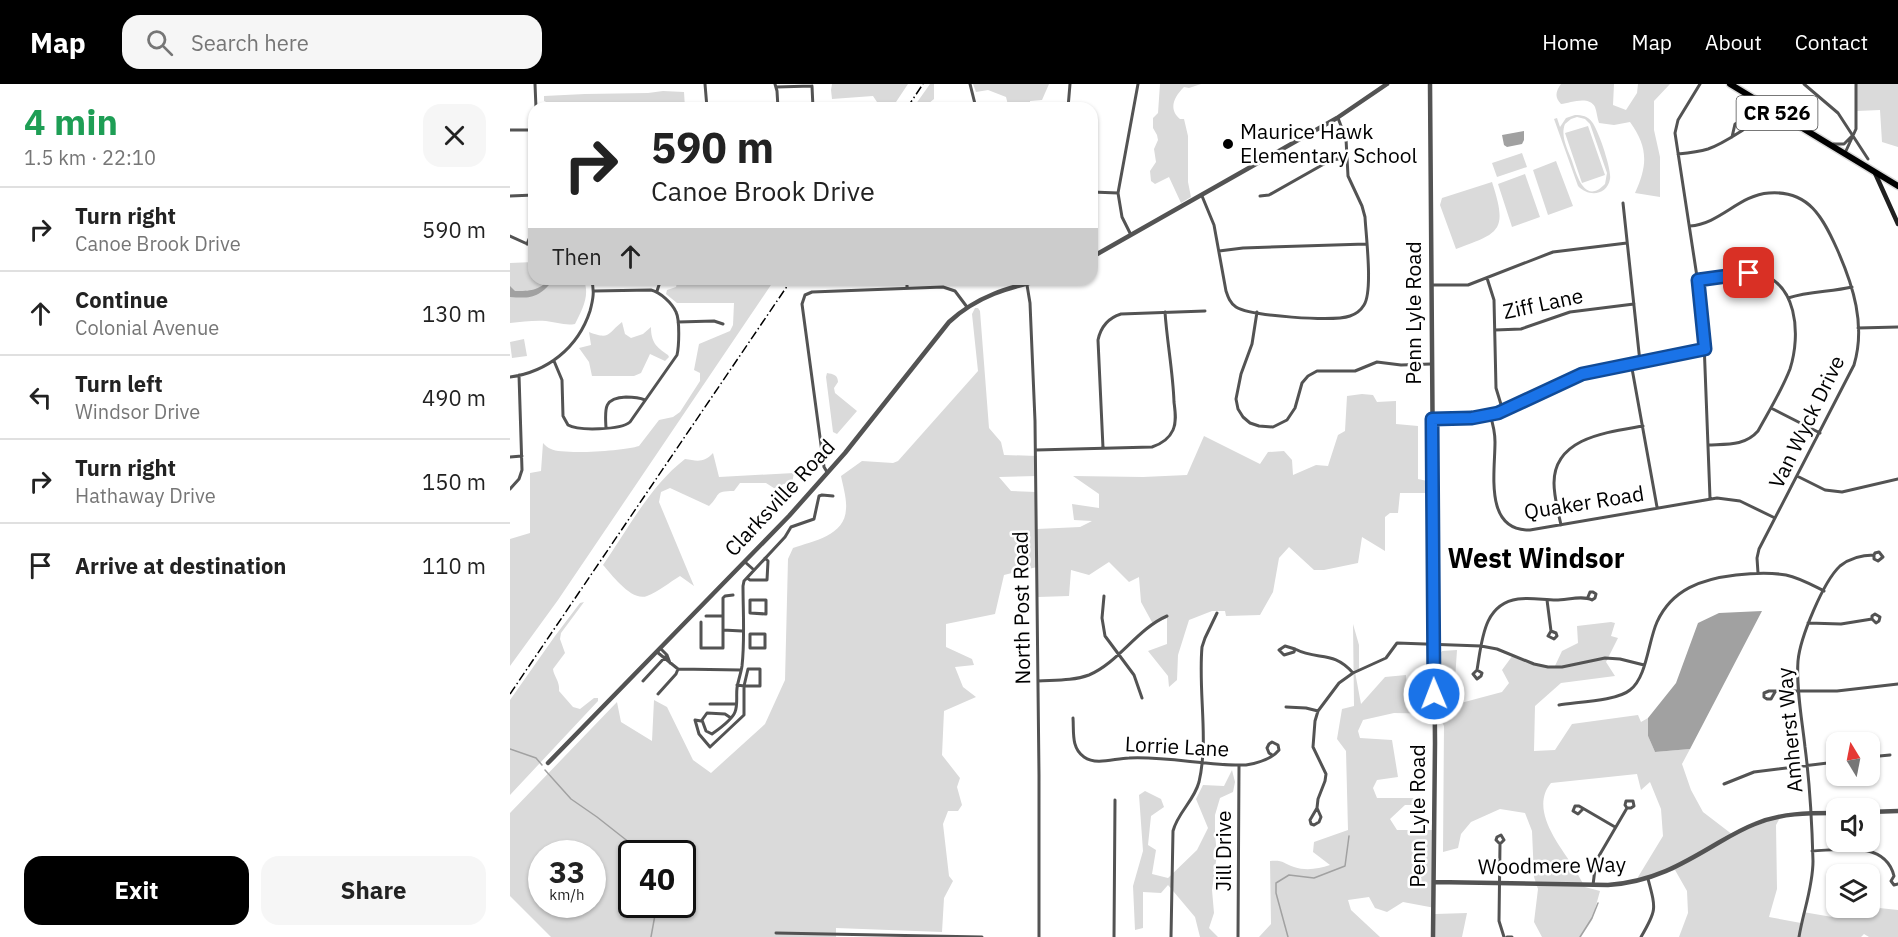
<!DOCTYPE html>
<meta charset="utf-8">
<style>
:root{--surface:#fff;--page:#f6f6f6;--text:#222;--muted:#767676;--line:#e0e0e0;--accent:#000}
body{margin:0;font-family:"IBM Plex Sans",sans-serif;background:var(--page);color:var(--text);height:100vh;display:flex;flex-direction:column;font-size:22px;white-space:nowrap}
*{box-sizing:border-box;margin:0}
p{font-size:20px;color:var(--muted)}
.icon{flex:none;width:33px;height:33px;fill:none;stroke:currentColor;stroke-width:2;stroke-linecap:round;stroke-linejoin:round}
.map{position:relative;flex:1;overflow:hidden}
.sheet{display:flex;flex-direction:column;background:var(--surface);width:510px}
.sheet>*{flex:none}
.top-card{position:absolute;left:18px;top:18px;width:570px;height:183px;border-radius:18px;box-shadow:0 2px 4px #0004;background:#fff;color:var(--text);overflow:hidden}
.needle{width:39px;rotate:350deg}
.fabs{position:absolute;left:1316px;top:648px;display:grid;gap:12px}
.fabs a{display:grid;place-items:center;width:54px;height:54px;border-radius:12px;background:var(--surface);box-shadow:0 2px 4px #0004;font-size:30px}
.speed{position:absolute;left:18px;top:756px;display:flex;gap:12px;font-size:30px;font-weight:700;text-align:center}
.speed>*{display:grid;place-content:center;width:78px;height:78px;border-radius:50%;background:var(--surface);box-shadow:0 2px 4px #0004;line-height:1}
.speed small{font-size:15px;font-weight:400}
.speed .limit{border:3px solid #111;border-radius:9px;background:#fff;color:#111}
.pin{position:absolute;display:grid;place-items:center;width:51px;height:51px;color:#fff;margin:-26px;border-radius:12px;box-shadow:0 3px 9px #0006}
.me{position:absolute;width:66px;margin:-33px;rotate:359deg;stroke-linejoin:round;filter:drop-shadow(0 0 4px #0008)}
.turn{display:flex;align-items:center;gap:21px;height:126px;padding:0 24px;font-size:27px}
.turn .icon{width:78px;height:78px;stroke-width:2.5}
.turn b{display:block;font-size:42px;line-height:51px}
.then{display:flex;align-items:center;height:57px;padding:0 24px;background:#0003;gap:12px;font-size:22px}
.round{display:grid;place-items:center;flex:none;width:63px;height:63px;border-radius:18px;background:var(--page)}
.headline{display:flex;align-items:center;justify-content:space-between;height:102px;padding:0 24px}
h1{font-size:36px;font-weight:700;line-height:45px;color:#1e9e55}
.button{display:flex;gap:12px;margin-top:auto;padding:12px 24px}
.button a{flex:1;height:69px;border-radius:18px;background:var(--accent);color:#fff;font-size:24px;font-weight:700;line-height:69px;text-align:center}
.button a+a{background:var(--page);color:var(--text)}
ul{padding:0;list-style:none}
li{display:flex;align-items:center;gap:18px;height:84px;padding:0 24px;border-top:2px solid var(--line)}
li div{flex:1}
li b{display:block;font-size:22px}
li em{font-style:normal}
header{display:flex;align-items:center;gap:36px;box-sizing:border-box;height:84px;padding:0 30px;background:var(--accent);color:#fff}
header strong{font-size:28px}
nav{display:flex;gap:33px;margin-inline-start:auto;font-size:21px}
.search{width:420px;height:54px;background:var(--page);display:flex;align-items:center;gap:15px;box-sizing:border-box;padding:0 21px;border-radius:18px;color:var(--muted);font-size:22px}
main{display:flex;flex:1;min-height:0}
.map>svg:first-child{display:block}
.green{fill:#dadada;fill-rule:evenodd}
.water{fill:#a1a1a1}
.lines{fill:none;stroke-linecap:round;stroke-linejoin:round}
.stream{stroke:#a1a1a1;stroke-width:1.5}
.primary-casing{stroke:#dbdbdb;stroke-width:9}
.minor{stroke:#535353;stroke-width:3}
.tertiary{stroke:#535353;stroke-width:4.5}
.secondary{stroke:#202020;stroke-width:4.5}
.primary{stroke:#000;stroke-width:6}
.rail{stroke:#000;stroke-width:1.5;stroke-dasharray:9 3 1.5 3;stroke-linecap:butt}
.route-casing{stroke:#114b97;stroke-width:15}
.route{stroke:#1a73e8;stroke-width:10}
.poi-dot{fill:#000;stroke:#fff;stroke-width:2}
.labels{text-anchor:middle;stroke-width:5;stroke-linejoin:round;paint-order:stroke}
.shield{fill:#fff;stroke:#4c4c4c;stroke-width:1.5}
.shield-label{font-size:20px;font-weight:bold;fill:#000}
.poi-label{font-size:21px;fill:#000;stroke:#fff;text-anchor:start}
.street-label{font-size:21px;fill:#000;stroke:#fff}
.district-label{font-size:27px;font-weight:bold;fill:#000;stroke:#fff}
</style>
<header>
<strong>Map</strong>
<div class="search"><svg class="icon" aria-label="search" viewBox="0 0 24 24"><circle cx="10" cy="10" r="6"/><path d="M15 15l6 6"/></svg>Search here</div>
<nav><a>Home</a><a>Map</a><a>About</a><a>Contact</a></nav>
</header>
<main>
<section class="sheet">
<div class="headline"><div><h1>4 min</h1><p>1.5 km · 22:10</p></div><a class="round"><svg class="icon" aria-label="close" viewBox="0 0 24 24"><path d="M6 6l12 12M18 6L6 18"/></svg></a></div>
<ul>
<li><svg class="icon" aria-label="right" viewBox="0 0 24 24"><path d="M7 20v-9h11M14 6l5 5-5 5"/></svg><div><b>Turn right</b><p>Canoe Brook Drive</p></div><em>590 m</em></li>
<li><svg class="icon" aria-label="ahead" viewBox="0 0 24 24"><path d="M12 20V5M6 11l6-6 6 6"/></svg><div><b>Continue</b><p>Colonial Avenue</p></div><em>130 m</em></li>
<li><svg class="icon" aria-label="left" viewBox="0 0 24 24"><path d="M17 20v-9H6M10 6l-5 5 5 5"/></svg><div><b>Turn left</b><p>Windsor Drive</p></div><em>490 m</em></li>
<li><svg class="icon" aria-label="right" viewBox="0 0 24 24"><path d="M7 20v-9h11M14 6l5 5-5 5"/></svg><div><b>Turn right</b><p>Hathaway Drive</p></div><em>150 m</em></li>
<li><svg class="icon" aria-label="arrive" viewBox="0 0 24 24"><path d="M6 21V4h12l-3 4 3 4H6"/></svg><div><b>Arrive at destination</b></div><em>110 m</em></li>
</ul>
<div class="button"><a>Exit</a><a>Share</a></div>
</section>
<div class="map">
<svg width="1388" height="853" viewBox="0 0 1388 853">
<rect width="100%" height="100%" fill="#fff"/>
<path class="green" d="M322,0H398L382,24H366L367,18L363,12L322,15L321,6Z
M420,0H424V15L413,24H403Z
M463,0H539L532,16L520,17V24H494L498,21L496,13L478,6L466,8Z
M650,0H691L679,4L674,3C664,13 658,25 670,35H674L678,52V98L681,113L671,119L659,93L645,100L641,97L640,87L646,78L644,65L648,56L647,51L643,44V34L648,29Z
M1051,0H1104L1103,21L1116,26L1127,9L1128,0H1160L1144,17V46L1150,73V113L1125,109C1138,81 1138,63 1120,38L1104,41L1089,39C1087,34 1087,28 1085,23C1079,11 1060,19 1051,20C1044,13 1046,7 1051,0Z
M1347,0H1388V63L1372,58L1370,26L1347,27Z
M153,7L174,8L175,24H118C97,12 58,29 34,17V12L75,10L138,9Z
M1065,31C1072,31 1078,32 1082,38C1088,45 1102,86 1100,95C1097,112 1078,113 1068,102L1044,35L1047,34L1050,43L1056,34ZM1067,33L1075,35L1080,40L1097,89L1095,100C1075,121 1067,92 1062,77C1058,66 1050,52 1055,40L1061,35Z
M1078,42L1095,91L1072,99L1055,49Z
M1012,69L1017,83L987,93L982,79Z
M1046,77L1063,122L1038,131L1023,86Z
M1015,90L1030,133L1002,143L988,100Z
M982,98C998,147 990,149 946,165L930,121L932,114Z
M24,178V195H73C81,210 72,226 65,240C55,242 46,238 36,237C24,236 12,238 0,239V179Z
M168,195H265L48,516L0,582V455L20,449V389L31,387L33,359C35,361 38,364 41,365C53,371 114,367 129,362L149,336L163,333L170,328L190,297V289L184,286L189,260L220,247L223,241L224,219H167L156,210L157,206L166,203Z
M465,224H468L470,227L479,344L491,358L494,371L527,372V392L489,393L501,407L526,408L527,445L570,443L582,437L564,436L562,420L589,424V410L563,392L633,393L677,391L694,352L750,380L758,368L774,367L782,376L783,391L806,381L818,382L828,351L835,347L837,312L852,310L863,311L867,318L886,317V340L908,342V395L922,398V409H890L888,429H880L875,433V467L852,453L848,479L814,486H804L779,463L769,474L763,508L750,531L716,532L715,527H702L679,536L668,571L667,596L659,603L658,592L638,567L657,560V534L643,540L631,518L629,493L619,498L599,478L579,491L561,486L559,512L528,513L527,483L494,491L485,530L436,540V563L462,575L464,581L445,583L453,603L466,613L434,627L432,671L450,694L447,703L452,721L448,727H438L433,740L439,792L443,797L434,814L432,848L326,844V853H41L0,812V729L107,618L111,638L142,657L144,616L157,623L183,676L201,689L255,640L275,596L278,475L283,464C303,457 335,452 336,425C337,415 333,402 331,392L352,377L383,379L388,377L468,287L462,230ZM32,770H82V820H32ZM122,770H172V820H122Z
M112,238L115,250L121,254L133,250L141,243C141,258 146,263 158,271L159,273L155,277L140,270L131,289L124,292H82L79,278L69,264L81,261L79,248C100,256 97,250 112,238Z
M14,255L17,272L2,274L0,258Z
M317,289C323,290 328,291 328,298L324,304L325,309L347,327L327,350L323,348L316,293Z
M203,369L209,393L284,389L282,399L273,400L267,406L256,399H230L224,407C203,407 211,411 199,422L160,404L151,408L149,418L184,502L170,492C160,498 148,508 137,512C122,518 102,491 93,481C118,445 140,402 175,375C187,377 194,379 203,369Z
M74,518L51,549L50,555L55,569L43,585C44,593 50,597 49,607L63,623L70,625L84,614H88V617L0,711V616L45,552L70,519Z
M1101,538L1105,539L1101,552L1108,554L1096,578L1105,592L1051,599L1025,622L1024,667L1045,666L1062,640L1128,631L1131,638L1138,634V652L1145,668L1180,665L1172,680L1181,706L1193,728L1223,751L1271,732L1266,741L1267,805L1259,833L1291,839L1293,828L1328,834L1329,824H1359V812L1369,824L1388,826V853H1359L1354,850L1351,853H1169L1178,829L1177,807L1165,786L1125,798L1153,752L1151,725L1140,698L1131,706L1127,690L1041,699C1020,724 1047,758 1061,779C1066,786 1070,795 1075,803L1090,807L1082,836L1071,853H1032L1024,838L1028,805L1024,793L1022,747L1015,729L990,725L961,738L951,750L948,764L933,768L934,642L928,630L884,629L853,636L848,647L850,654L882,656L888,693L867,696L863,704L867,714H911L912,721H895L880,735L887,746H922L925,824L893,818L877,828L865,824L859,813L838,816L841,826L870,853H749L761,840L760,777C774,776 772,779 784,783C796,787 808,785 820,781L803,768L804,758L838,746L836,667L827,655L832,625L844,622L843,540L849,561V586L845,588L851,620L875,593L896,591L898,617L928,622L930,570L932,567L947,566L945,596L953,607L947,620L992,608L999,599L992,586L1003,571L1025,580L1044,584L1052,567L1068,559L1067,542Z
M722,686L725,698L723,708L710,714L705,731V751L707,770L702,806L704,829L699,844L708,853H690L685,833L658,801L651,809L633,808V844L625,846L623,802L633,767L629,711L635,707L651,715L654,723L641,732L638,761L646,766L642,790L658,794L687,766L698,744L686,715L693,701L714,702Z
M957,829L952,853H924L925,830Z"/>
<path class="water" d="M1014,47V56L1012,60L997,63L994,61L992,51Z
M39,195H44C30,213 22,215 0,213V202L5,207C20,207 29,207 39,195Z
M1252,527L1180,665L1145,668L1138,652V634L1166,599L1188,539L1209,529Z"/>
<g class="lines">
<path class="stream" d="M0,665L26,674L32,681
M35,686L61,715L87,733L134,770
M141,853L147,820
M778,853L766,809V799L779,791L804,794L835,782L839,752
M1070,853L1082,834L1088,819"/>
<g class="primary-casing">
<path id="primary" d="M1220,0L1388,102"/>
</g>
<path class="minor" d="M25,0L26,24
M195,0L197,24
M265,0L267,7L268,24
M460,0L466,24
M1190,0L1168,36L1165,49L1193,232L1200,414
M1294,0L1328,29L1358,75
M302,2L303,24
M266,3L302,2
M558,24L560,0
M0,46H24
M1323,60H1334L1342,52
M1335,69L1346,45V0
M1168,70C1178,69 1188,68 1198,65C1210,61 1222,53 1233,46L1234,40L1229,38L1225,40L1222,53
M582,108L608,109
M0,112L24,111
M692,112L704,141L716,207C718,213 720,219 726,223C740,232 823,238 840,232C846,230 851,226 854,221C863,207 856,152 855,133L852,122L838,92L836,55L828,34
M750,112L759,111L821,76L836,74
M1113,119L1130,278
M1180,142C1210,140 1229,111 1259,109C1299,106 1313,134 1327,165C1343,201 1356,241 1344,281L1249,465L1247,474L1248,489
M621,151L612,133L608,109L628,0
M0,152L24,163
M17,160L24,143
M709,167L733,164L856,160
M977,194L984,216L986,304L993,327
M397,195V204
M516,195L520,219L525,337L529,691V853
M1188,196C1205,193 1226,187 1244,189C1288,195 1291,251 1280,285C1272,306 1259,327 1248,347C1235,362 1217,360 1198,361
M922,201H958L1043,168L1117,159
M147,207L151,195
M1278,214C1299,207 1321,208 1342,203
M747,228L742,260L731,290L726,315L728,325L733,333L740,339L749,342L763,343L777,336L785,324L792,299L798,292L807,287H845L867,278L891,281L921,280
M168,238L204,237L213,240
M1348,244L1388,243
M985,246L1011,245L1060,228L1124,220
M44,277L52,296L53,332L58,341C68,347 111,346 120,338L167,271C169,262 170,236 166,228C162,219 150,208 141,206L84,207
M1121,279L1147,423
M0,293C37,288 68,264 80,227C83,216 85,206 81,195
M1261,324L1310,349
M980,331C983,340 985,349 985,358C985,389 974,447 1020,446L1207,414L1230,417L1265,434
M922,335L962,334L988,329L1072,290L1195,265
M96,344C95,325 93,314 116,313C123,313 128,313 135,316
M593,364L588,256C591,242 598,234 611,230L695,227
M526,366L642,363C651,360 659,355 663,346C667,337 665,327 664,318C663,288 657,258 655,228
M0,373L12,372
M317,388L314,383L292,220L295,211L302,208L433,203L445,207L457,223
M1287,392L1315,406L1332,408L1388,395
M0,405L9,395L12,386L9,291
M1051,441C1048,427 1044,413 1044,399C1044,353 1099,348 1133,342
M235,478L244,486
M237,494L240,496H257L258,477L255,474
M594,512L592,534L595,552L624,591L632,614
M240,516H256V530L240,529Z
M1037,516L1041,547L1038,552L1044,555L1047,552L1046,549L1041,547
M196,532H213
M191,538V564H213V514L215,512L223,511
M1298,539L1331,540L1362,535V532L1365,530L1370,533L1369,537L1366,539L1362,535
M213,546L232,547
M240,550H255V564H240Z
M775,562L785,565L784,568L774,571L769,566Z
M150,564L157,571L160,579
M785,565C808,577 823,566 843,589
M147,568L168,585L231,586
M238,585H250V602H234Z
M967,586L972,589L971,592L967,595L963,590L967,586C972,557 973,520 1008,515C1021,513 1034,516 1046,516C1057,516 1073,511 1082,516L1085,514L1086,510L1083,508H1080L1078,513
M133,597L157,571
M528,597C545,596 563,597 579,591C608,579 627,545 657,532
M1265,608L1261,615H1257L1254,613V609L1259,607H1327L1388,600
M148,610L166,590L168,585
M200,620H226
M1049,621C1066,618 1107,617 1120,606C1137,593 1138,558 1147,538C1162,505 1192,495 1226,491C1243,489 1259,488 1276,491C1290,494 1302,501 1314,507
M776,623L796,624L808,627
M221,634L215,630L197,629L192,636L196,647L202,650C209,645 222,636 225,628C228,621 226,612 227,604C228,597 231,589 232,582C235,556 233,528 233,502L234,497L275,453L281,443L304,435L309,412L312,411L323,412
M563,634C564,648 561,664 574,673C587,682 605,674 619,674C658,672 697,682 736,681C748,679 762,675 769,666L768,661L762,658L759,660L757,664L759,669L762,671
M191,637L185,636L189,650L200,663L234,631V602L227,601
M1359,673L1380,671
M1214,700L1244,688L1326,678
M807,724L800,736L801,740L804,741L809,738L811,733L807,724L808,715L815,697L816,690L803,663L805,637L808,627L829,599L843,589L876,574L887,559L971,562L987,565L1024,580L1038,583H1052L1095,574L1110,575L1134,581
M1073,725L1068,730L1063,727L1065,722H1069L1105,743
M990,760L994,756L991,751L987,753L986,756L990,760L989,837L994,853
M1302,767C1330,766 1375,756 1384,792L1381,797L1384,801L1388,800
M1083,801L1086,777L1117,724L1115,721L1116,717H1123L1124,722L1121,724H1117
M266,849L472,853
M604,853L605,716
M661,853L663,747C668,728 684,717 689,698C699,655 688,608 692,563L695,554L707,529
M728,853L729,681
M997,853H1002
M1131,853C1147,826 1146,825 1138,795
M1289,853C1293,828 1303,803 1303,777C1302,739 1300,701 1295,663C1292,635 1286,605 1288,577C1290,554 1313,498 1330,482C1340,474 1351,471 1364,471L1365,469L1369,468L1373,473L1368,477L1364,475V471"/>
<path class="tertiary" d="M920,0L925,659L923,853
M582,173L827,34L877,0
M38,679L279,432L335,369L439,238C467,212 499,203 536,195
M1359,728L1388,727
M924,798L1098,801C1142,798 1171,781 1208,759C1220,752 1232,745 1245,740C1271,729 1298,729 1326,729"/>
<path class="secondary" d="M1365,89L1388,140"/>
<use href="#primary" class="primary"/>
<path class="rail" d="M397,24L413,0
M0,610L282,195"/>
</g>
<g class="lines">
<g class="route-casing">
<path id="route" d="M924,610L922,335L962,334L988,329L1072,290L1195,265L1188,196L1239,189"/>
</g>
<use href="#route" class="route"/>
</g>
<circle class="poi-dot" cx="718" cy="60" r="6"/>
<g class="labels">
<rect class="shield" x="1226.5" y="12" width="81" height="34" rx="4.5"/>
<g class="shield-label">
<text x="1267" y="36">CR 526</text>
</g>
<g class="poi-label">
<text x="730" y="55">Maurice Hawk<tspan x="730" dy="24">Elementary School</tspan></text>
</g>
<g class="street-label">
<text transform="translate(1033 220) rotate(-12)" y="7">Ziff Lane</text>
<text transform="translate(904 229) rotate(-90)" y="7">Penn Lyle Road</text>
<text transform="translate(1297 338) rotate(-64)" y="7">Van Wyck Drive</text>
<text transform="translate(270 414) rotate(-47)" y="7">Clarksville Road</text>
<text transform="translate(1074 419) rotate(-9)" y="7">Quaker Road</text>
<text transform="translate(512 524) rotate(-91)" y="7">North Post Road</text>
<text transform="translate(1280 646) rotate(-95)" y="7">Amherst Way</text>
<text transform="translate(667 663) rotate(3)" y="7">Lorrie Lane</text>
<text transform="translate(908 732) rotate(-90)" y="7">Penn Lyle Road</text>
<text transform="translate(714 767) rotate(-90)" y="7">Jill Drive</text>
<text transform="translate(1042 782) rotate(-1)" y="7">Woodmere Way</text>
</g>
<g class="district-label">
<text x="1026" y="484">West Windsor</text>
</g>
</g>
</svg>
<div class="fabs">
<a><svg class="needle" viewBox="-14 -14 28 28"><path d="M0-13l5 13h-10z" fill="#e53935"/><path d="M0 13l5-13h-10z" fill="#767676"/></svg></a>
<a><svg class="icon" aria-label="sound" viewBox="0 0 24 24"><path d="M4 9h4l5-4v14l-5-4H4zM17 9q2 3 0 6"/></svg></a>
<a><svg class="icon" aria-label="layers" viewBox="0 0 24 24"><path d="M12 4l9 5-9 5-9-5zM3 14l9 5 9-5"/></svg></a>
</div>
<div class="speed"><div>33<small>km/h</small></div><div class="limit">40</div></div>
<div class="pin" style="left:1239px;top:189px;background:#d93025"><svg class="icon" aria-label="arrive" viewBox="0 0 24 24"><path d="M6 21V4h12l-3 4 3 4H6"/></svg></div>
<svg class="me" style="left:924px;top:610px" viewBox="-20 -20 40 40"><circle r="17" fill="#1a73e8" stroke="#fff" stroke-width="3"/><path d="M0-11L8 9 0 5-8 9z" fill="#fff"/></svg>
<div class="top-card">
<div class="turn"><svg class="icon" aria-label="right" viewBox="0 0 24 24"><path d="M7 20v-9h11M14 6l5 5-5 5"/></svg><div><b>590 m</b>Canoe Brook Drive</div></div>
<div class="then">Then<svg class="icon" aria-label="ahead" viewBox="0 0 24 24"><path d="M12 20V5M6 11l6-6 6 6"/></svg></div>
</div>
</div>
</main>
